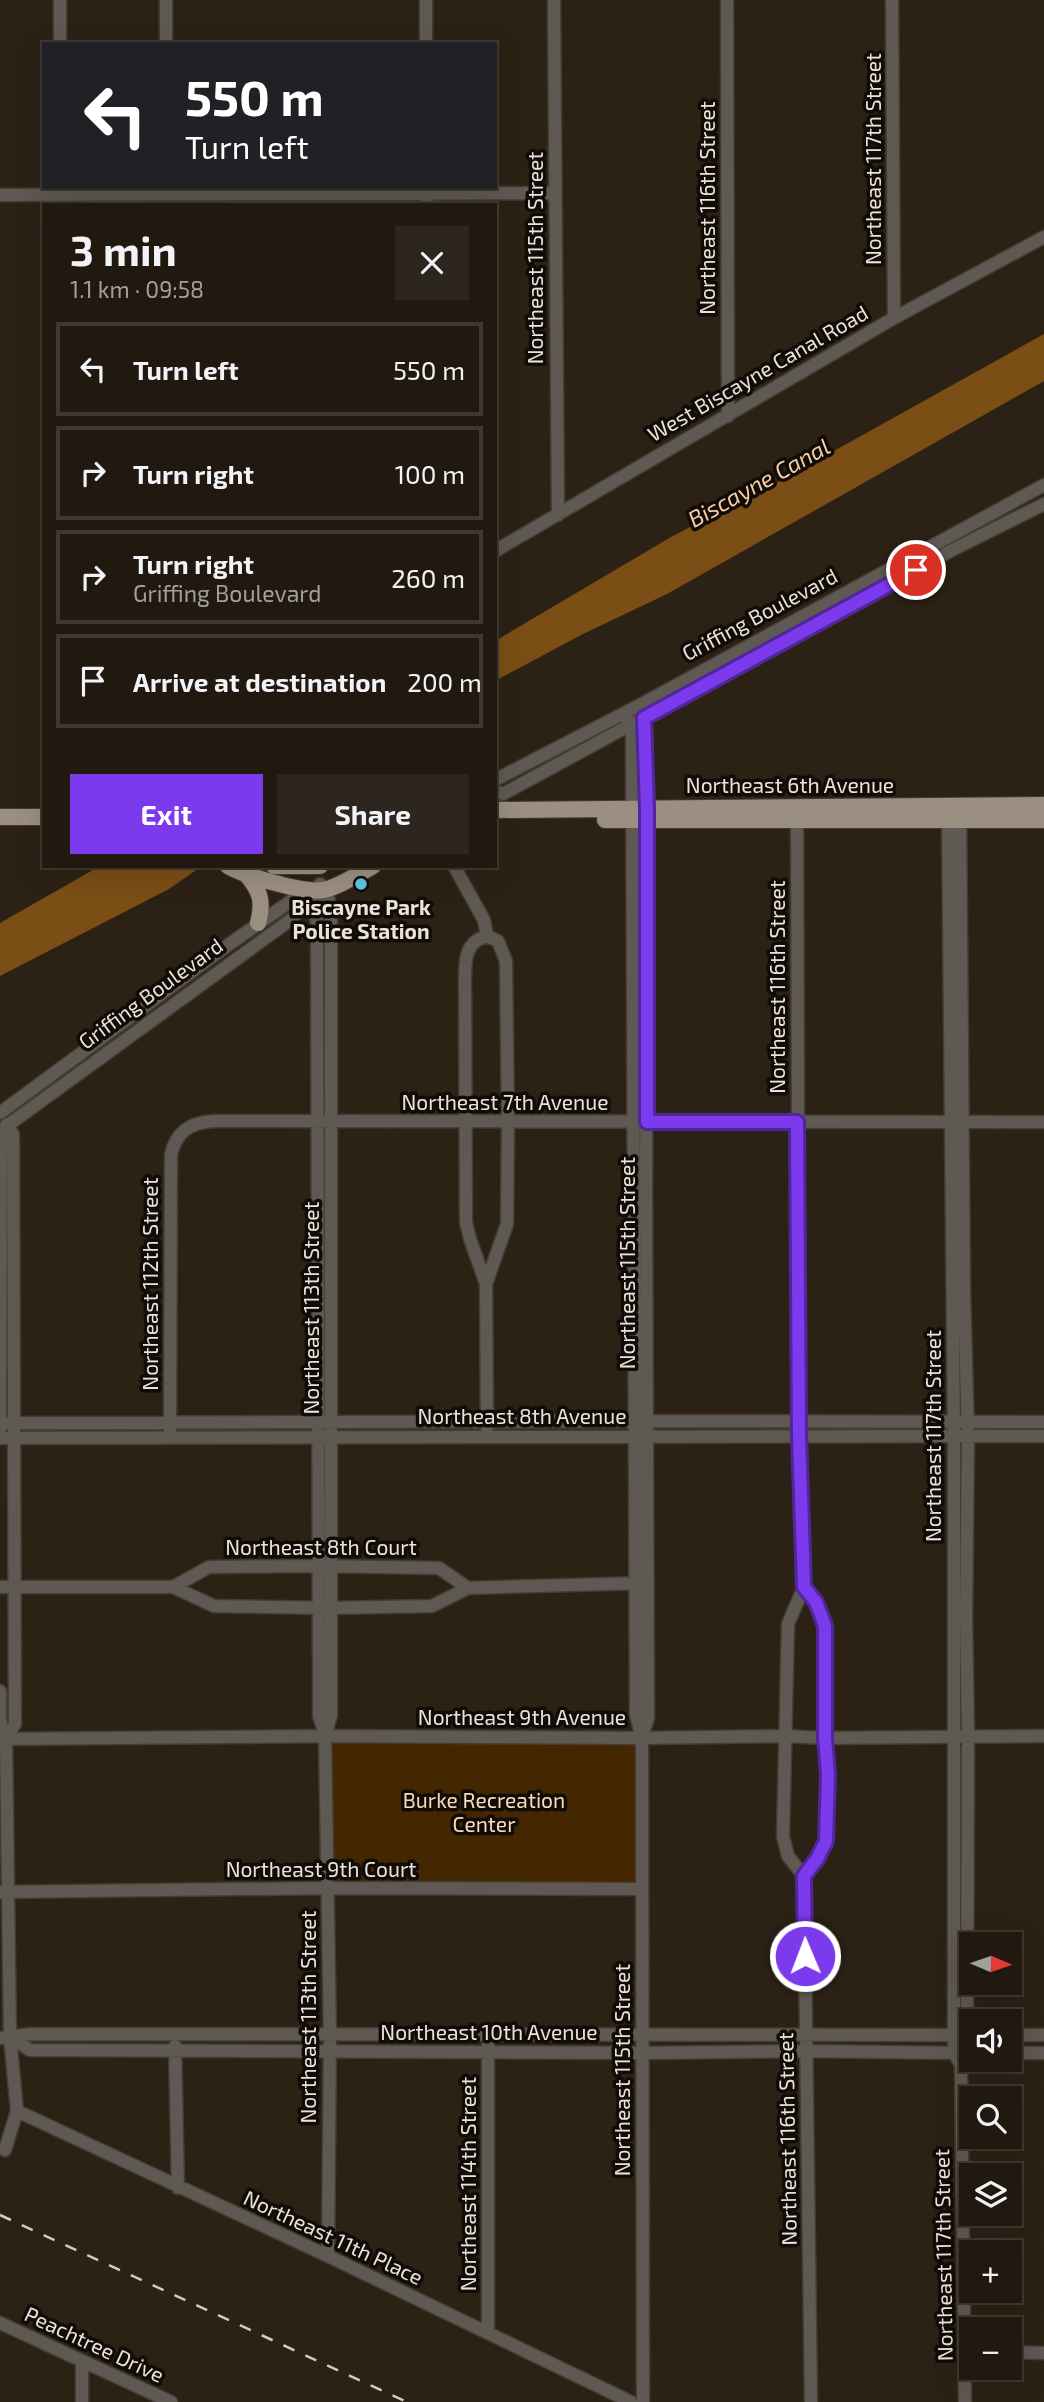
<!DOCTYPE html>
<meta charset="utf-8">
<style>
:root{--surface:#211910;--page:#2d261e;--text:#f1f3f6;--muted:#a2a09f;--line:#3e3830;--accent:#7c3aed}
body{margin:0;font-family:"Exo 2",sans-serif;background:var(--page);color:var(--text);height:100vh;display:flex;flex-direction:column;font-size:26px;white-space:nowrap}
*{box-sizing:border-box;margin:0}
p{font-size:23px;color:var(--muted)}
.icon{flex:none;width:38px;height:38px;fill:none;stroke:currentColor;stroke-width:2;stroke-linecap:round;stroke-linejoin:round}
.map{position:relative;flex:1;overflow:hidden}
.side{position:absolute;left:42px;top:203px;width:455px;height:665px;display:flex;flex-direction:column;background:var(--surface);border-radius:0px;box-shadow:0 7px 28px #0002,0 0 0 2px var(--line)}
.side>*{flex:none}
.guide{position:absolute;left:42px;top:42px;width:455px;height:147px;border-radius:0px;box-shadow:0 7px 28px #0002,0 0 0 2px var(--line);background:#202124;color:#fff;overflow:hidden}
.needle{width:46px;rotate:92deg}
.buttons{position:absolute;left:959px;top:1932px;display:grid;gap:14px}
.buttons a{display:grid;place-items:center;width:63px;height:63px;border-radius:0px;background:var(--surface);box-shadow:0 7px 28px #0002,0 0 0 2px var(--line);font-size:35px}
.pin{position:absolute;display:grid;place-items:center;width:60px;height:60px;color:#fff;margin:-30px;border:4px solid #fff;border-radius:50%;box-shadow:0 2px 7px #0007}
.me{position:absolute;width:77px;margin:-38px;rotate:359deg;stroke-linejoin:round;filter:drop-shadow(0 0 5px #0008)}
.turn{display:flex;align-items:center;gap:24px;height:147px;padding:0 28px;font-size:32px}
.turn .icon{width:91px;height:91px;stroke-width:2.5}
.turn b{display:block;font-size:49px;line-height:60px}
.round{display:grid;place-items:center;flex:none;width:74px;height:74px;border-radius:0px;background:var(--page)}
.overview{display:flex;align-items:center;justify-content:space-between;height:119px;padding:0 28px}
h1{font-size:42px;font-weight:700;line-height:52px}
.primary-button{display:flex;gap:14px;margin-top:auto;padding:14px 28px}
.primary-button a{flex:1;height:80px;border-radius:0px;background:var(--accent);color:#fff;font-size:28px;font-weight:700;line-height:80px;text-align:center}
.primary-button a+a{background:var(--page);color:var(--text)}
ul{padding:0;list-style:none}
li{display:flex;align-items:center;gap:21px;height:94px;margin:0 14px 10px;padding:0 14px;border:4px solid var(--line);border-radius:0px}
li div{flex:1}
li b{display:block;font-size:26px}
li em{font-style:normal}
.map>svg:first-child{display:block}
.green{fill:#442600}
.water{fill:#7b4e15}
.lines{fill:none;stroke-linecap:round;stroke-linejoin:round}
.minor-casing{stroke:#473c31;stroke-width:15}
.major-casing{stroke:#473c31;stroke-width:18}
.minor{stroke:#5f5953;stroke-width:12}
.major{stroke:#9b8f82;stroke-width:16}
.rail{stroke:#d3cbc2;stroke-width:2.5;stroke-dasharray:12 12;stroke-linecap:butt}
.route-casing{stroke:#51269a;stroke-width:18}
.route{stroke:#7c3aed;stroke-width:12}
.poi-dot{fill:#59c8e5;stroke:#110c07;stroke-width:2.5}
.labels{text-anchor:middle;stroke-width:7;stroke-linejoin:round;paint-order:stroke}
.street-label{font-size:21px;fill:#ebe3db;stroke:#110c07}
.poi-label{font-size:21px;font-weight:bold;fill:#ebe3db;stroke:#110c07}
.park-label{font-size:21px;fill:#f8dcbf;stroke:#110c07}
.water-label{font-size:23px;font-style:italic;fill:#f7cea3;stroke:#110c07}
</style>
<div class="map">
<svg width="1044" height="2402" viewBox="0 0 1044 2402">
<rect width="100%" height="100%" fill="#2c2115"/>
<path class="green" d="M325,1736L642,1738V1889L327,1888Z"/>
<path class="water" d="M1044,334V381L667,594L583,634L495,681V641L671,537L789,476Z
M100,866H202L169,889L0,976V923Z"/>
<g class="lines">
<g class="minor-casing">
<path id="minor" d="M60,0V44
M426,0V44
M554,0L558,515
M727,0L728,416
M892,0L894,318
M166,44V0
M427,187V205
M0,195L555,193
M495,551L894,318L1044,237
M640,705L646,729L647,808L646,1196L648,1718L642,1737
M625,713L632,736V750L636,1715L642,1738L643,2402
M495,780L640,705L1044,485
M495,791L503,794L954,549L1044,504
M960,811L964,1291L968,1436L966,1617L968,1735L967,2035V2053L961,2065L965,2402
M948,813L954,1436V2053L961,2065
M797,814L799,1435L804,1587L788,1624L783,1836L788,1856L804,1876
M454,866L484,920L487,936
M320,884L325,890L331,906V1715L325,1736L330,2035L328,2256
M0,1113L231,943L308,889L313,899L317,923L319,1666V1716L325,1734
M0,1131L293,918L298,911L317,896
M486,1284L507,1224L508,1122L506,961L498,941L487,936C464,942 465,962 465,982L466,1222L470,1239L486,1284L487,1428
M0,1423L635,1421L1044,1422
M0,1430L1,1139L7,1124
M170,1437L171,1155C176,1131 191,1122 215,1121L1044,1122
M0,1438L1044,1436
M0,1587H173L214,1606L330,1608L432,1606L468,1588L644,1583
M173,1587L209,1567L318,1566L439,1568L468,1588
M804,1587L816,1602L825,1625V1738L828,1774L826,1841L817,1859L804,1876L811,2402
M0,1691V1720L6,1739L10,2037L17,2111L5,2150
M0,1739L325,1736L642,1738L784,1736L825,1738L1044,1736
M6,1739L15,1724L13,1134L7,1127
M0,1892L327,1888L642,1889
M1010,2035H1044
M10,2037L30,2050L642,2053L806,2051L961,2053
M0,2038L31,2034L960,2035
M175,2046L178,2188
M488,2046V2332
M1010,2053H1044
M17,2111L328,2256L631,2402
M0,2323L171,2402
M1010,2352L1044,2353
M82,2362V2402"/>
</g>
<g class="major-casing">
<path id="major" d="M495,810L1044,805
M0,817H44
M605,820H1044
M228,866C245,876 304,893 323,890C337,888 360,873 373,866
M274,866H320
M245,873C260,890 264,901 258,923"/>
</g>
<use href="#minor" class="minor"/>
<use href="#major" class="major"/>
<path class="rail" d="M0,2215L407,2402"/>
</g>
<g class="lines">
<g class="route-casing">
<path id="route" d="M805,1956L804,1876L817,1859L826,1841L828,1774L825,1738V1626L816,1602L804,1587L799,1435L797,1122H647V808L644,718L916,570"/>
</g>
<use href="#route" class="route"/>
</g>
<circle class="poi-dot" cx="361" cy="884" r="7"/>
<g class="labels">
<g class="street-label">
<text transform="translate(874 159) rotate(-90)" y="7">Northeast 117th Street</text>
<text transform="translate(708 208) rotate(-90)" y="7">Northeast 116th Street</text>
<text transform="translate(536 258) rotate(-90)" y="7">Northeast 115th Street</text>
<text transform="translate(758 374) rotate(-30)" y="7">West Biscayne Canal Road</text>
<text transform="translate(760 615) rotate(-28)" y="7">Griffing Boulevard</text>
<text x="790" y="793">Northeast 6th Avenue</text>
<text transform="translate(778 987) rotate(-90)" y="7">Northeast 116th Street</text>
<text transform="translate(151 994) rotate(-36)" y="7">Griffing Boulevard</text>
<text x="505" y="1110">Northeast 7th Avenue</text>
<text transform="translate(628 1263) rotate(-90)" y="7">Northeast 115th Street</text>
<text transform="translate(151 1284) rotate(-90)" y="7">Northeast 112th Street</text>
<text transform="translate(312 1308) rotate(-90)" y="7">Northeast 113th Street</text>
<text x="522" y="1424">Northeast 8th Avenue</text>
<text transform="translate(934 1436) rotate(-90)" y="7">Northeast 117th Street</text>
<text x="321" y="1555">Northeast 8th Court</text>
<text x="522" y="1725">Northeast 9th Avenue</text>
<text x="321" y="1877">Northeast 9th Court</text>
<text transform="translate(309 2017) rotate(-90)" y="7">Northeast 113th Street</text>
<text x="489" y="2040">Northeast 10th Avenue</text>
<text transform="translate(623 2070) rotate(-90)" y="7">Northeast 115th Street</text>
<text transform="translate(788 2139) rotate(-91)" y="7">Northeast 116th Street</text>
<text transform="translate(469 2184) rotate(-90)" y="7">Northeast 114th Street</text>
<text transform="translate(333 2238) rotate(25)" y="7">Northeast 11th Place</text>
<text transform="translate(944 2255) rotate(-91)" y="7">Northeast 117th Street</text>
<text transform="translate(94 2345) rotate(25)" y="7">Peachtree Drive</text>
</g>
<g class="poi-label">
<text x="361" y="915">Biscayne Park<tspan x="361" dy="24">Police Station</tspan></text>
</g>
<g class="park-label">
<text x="484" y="1808">Burke Recreation<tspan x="484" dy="24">Center</tspan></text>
</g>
<g class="water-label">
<text transform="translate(759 483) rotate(-29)" y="8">Biscayne Canal</text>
</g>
</g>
</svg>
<div class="buttons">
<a><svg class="needle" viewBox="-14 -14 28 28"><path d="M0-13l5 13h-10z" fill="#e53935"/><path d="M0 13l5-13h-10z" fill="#a2a09f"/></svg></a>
<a><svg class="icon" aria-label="sound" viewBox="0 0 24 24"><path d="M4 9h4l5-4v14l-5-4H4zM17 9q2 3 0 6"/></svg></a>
<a><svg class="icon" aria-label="search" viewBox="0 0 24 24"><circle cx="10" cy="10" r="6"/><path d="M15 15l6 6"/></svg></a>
<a><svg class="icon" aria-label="layers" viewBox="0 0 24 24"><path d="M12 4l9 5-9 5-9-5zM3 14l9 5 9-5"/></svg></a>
<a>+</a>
<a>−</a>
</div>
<div class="pin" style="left:916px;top:570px;background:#d93025"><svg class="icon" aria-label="arrive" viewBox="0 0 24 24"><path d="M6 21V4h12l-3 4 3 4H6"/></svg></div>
<svg class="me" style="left:805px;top:1956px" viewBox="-20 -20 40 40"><circle r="17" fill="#7c3aed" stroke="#fff" stroke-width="3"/><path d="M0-11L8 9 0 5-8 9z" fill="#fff"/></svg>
<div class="guide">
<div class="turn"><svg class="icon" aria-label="left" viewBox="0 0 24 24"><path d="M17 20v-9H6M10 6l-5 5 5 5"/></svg><div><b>550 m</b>Turn left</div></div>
</div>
<section class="side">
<div class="overview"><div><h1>3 min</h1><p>1.1 km · 09:58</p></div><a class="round"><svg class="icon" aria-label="close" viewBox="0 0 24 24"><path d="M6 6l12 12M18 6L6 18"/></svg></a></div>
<ul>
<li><svg class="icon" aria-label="left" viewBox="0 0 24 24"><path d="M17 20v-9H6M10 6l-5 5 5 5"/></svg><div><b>Turn left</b></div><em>550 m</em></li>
<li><svg class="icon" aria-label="right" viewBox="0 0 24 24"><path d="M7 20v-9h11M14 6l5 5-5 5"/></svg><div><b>Turn right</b></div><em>100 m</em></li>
<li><svg class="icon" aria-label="right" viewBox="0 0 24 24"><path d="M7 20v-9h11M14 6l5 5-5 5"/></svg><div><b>Turn right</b><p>Griffing Boulevard</p></div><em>260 m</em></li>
<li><svg class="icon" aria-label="arrive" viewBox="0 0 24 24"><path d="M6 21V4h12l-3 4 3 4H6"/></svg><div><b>Arrive at destination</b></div><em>200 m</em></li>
</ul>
<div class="primary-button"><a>Exit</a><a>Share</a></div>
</section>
</div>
